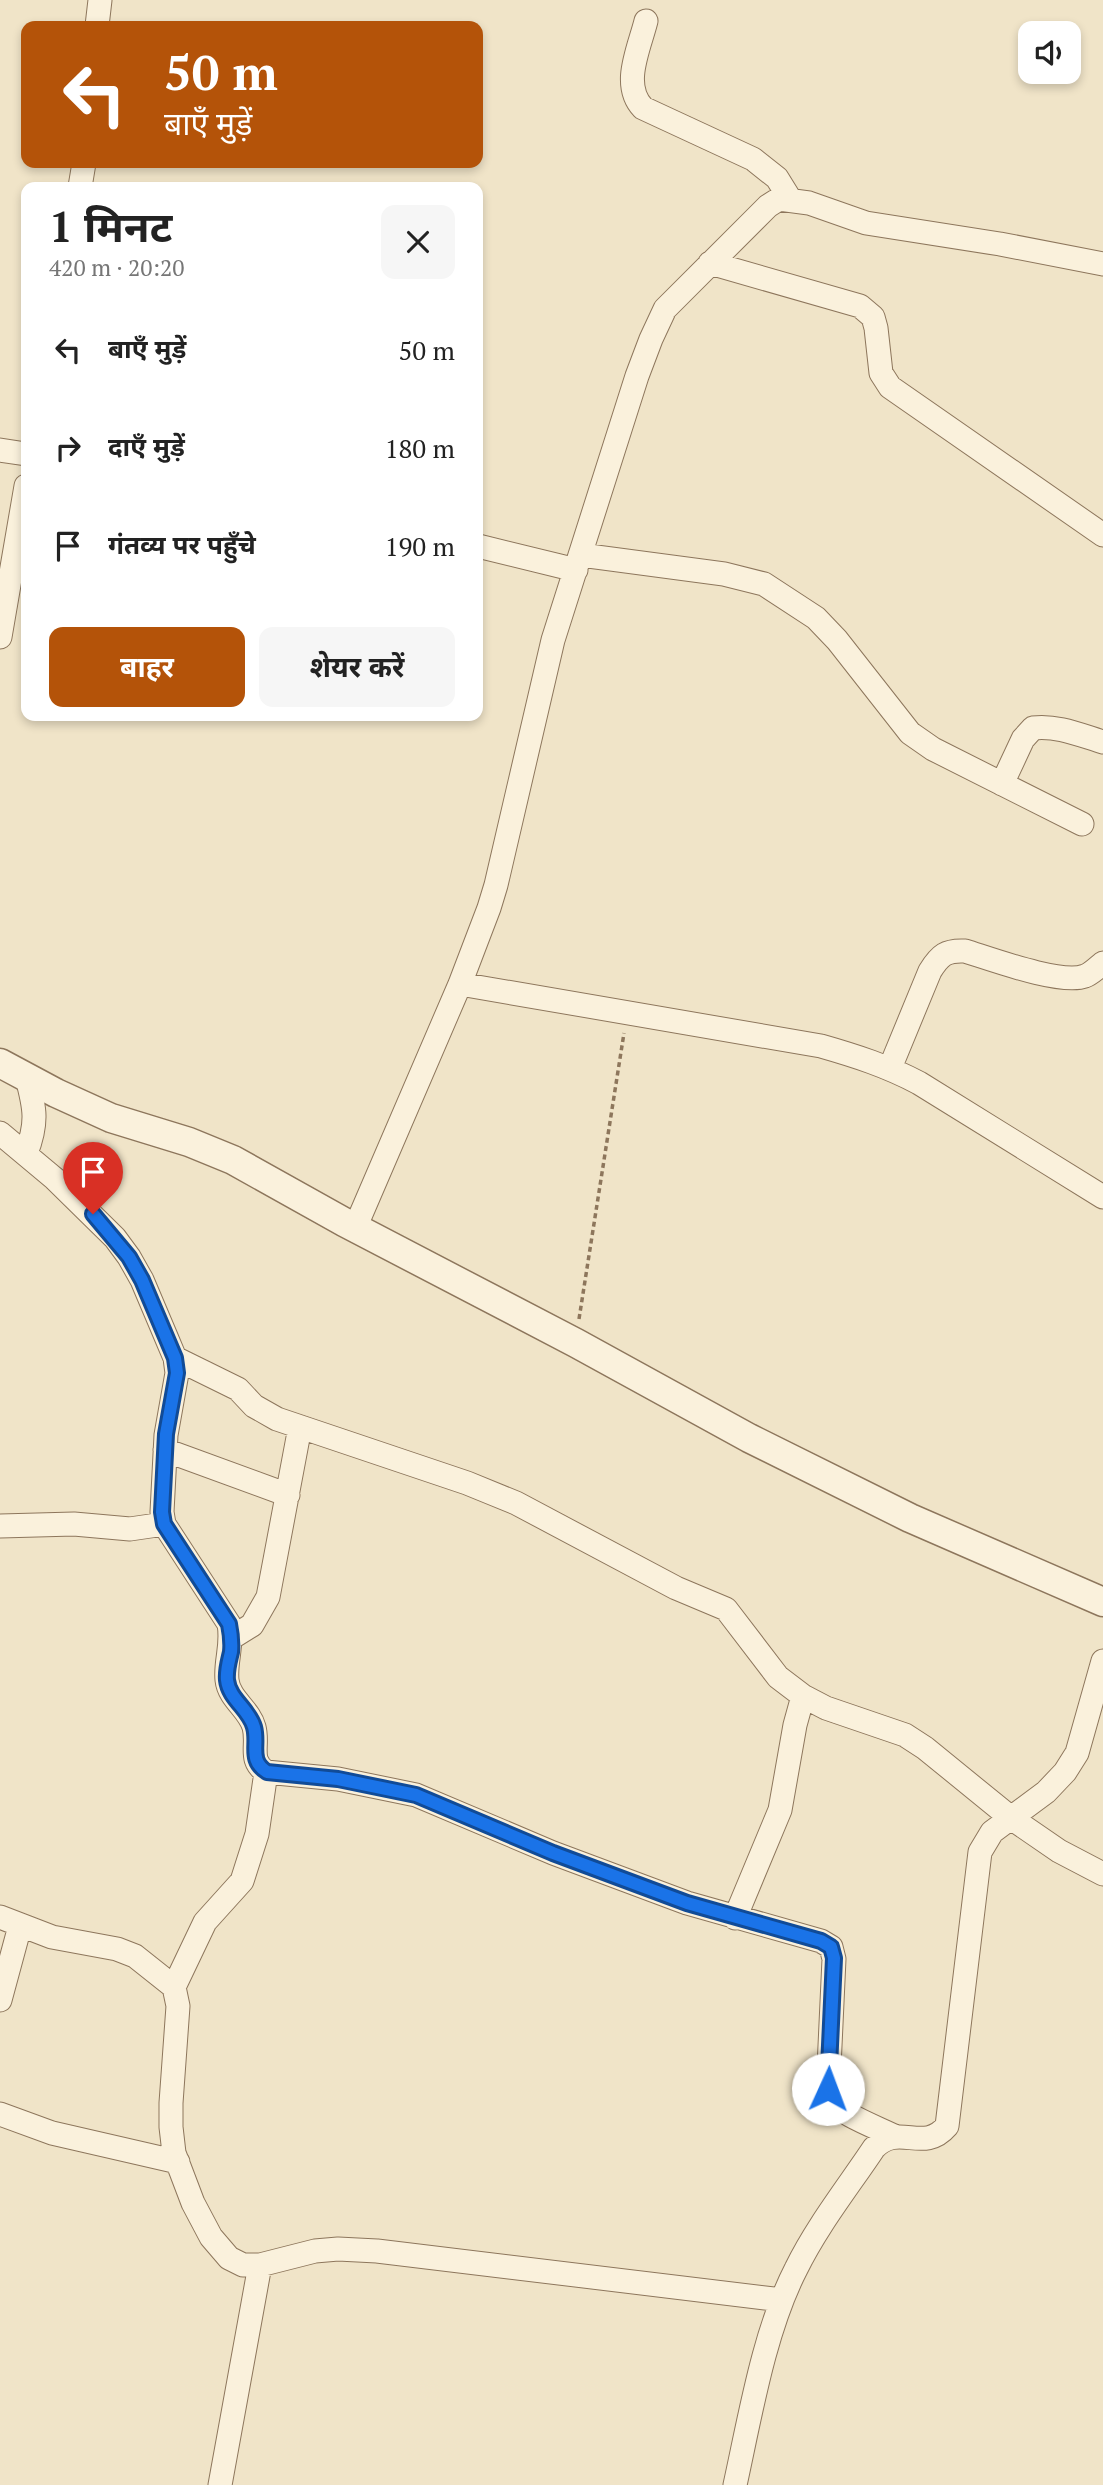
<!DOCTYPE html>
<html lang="hi">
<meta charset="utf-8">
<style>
:root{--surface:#fff;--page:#f6f6f6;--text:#222;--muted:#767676;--accent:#b45309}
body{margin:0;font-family:"PT Serif","Noto Sans Devanagari",serif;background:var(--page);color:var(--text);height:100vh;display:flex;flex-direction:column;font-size:26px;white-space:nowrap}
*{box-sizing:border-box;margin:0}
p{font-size:23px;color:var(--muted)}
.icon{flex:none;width:38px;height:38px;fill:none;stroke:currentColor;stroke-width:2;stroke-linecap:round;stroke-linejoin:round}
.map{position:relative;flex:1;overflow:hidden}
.details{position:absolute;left:21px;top:182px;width:462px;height:539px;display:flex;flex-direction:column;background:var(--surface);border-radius:14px;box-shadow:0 4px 10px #0003}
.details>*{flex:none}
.guide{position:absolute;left:21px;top:21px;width:462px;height:147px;border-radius:14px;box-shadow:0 4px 10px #0003;background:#b45309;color:#fff;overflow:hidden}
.controls{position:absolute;left:1018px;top:21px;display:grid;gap:14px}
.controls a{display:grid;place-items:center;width:63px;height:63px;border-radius:14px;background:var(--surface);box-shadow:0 4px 10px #0003;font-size:35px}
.pin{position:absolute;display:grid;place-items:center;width:60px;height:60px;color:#fff;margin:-72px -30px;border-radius:50% 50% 50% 0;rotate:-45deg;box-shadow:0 0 7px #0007}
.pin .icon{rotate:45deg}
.me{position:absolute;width:77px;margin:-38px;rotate:2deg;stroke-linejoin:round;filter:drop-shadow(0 0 5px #0008)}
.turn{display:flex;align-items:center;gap:24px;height:147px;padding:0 28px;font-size:32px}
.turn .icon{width:91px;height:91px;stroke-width:2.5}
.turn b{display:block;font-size:49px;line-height:60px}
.round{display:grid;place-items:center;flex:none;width:74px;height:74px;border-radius:14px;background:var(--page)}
.head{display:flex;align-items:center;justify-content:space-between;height:119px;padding:0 28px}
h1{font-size:42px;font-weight:700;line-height:52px}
.button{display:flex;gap:14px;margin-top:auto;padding:14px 28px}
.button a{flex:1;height:80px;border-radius:14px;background:var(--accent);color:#fff;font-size:28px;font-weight:700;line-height:80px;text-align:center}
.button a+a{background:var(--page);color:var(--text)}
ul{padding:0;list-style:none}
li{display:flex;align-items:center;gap:21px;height:98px;padding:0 28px}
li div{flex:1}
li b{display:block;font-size:26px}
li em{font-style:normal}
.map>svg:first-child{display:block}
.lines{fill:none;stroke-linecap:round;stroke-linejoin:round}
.minor-casing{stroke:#8d765c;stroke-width:25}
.tertiary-casing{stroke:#8d765c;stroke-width:31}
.path{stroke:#8d765c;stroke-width:3.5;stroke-dasharray:5 3.5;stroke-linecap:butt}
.minor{stroke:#faf1dc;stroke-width:23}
.tertiary{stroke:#faf1dc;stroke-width:28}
.route-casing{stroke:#114b97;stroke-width:18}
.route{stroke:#1a73e8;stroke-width:12}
</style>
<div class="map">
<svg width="1103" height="2485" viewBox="0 0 1103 2485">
<rect width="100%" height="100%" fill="#f0e4c8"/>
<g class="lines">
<g class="minor-casing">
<path id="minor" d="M646,21C639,49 621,85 643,108L753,159L777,178L790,199
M97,26L100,0
M80,187L84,163
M710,263L860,306L873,317L876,328L881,373L890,387L1103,535
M0,450L26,454
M478,546L576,570
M581,555L724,574L764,584L816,618L837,640L910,733L933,749L1082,824
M0,637L26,486
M1002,784L1023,739L1033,728C1057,725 1080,735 1103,742
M460,984L821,1046C856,1056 887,1066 919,1083L1103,1197
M890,1068L930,971C940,955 946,950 965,951C991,959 1061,985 1085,976C1091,974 1098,967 1103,963
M0,1133L55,1179L115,1238L129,1257L142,1280L167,1339L175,1358L177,1373L166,1435L162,1512L164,1524L229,1624C233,1646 225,1661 227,1680C229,1699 249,1709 254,1727C259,1745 248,1760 266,1772L338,1779L416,1795L553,1853L687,1903L821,1941L831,1947L834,1959L828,2089C829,2092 830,2098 831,2100C839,2114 881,2129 896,2137
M26,1153C38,1123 35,1108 27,1078
M355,1228L460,984L489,908L496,885L553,640L637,376L651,339L665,309L768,206L779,199L809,203L866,223L1000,244L1103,264
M175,1358L238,1389L254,1406L277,1419L467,1483L516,1503L676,1588L726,1609L778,1677L803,1696L826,1708L905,1735L925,1748L1011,1818L1059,1851L1103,1874
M165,1450L288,1495
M0,1526L74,1524L130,1529L164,1524
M231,1638L252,1625L268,1597L300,1427
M0,1917L52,1937L117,1949L135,1956L174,1987L178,2006L171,2103V2127L174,2153L193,2203L211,2237L229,2258L243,2265H260L315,2251L338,2249L377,2251L782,2300
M735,1918L780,1810L795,1725L803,1696
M174,1987L205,1922L242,1881L257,1834L266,1772
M0,2000L20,1926
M0,2114L52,2133L178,2162
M220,2485L260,2265
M735,2485C750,2417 764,2331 796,2269C817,2226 848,2187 874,2148C899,2122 923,2154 947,2126L980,1852L992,1832L1046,1792L1065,1772L1077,1753L1103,1661"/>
</g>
<g class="tertiary-casing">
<path id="tertiary" d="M0,1063L56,1093L111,1118L189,1142L233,1160L344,1222L576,1343L749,1438L910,1518L1103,1602"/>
</g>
<path class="path" d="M579,1319L624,1033"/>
<use href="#minor" class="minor"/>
<use href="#tertiary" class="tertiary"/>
</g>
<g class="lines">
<g class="route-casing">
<path id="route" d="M93,1214L129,1257L142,1280L175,1358L177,1373L166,1434L162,1512L164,1524L229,1624C231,1634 232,1642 231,1652C229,1661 226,1670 227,1680C229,1699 249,1709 254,1727C259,1745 248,1760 267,1772L338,1779L416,1795L553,1853L687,1903L821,1941L831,1947L834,1958L828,2089"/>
</g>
<use href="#route" class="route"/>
</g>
</svg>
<div class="controls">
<a><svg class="icon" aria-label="sound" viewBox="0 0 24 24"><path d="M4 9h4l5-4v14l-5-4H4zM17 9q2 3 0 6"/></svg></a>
</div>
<div class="pin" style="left:93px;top:1214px;background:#d93025"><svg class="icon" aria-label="arrive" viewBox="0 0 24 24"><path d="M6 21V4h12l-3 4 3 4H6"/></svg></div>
<svg class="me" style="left:828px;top:2089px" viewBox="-20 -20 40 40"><circle r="19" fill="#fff"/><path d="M0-13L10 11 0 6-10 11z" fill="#1a73e8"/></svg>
<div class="guide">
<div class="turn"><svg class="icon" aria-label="left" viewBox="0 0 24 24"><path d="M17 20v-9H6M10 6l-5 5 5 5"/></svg><div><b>50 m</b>बाएँ मुड़ें</div></div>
</div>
<section class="details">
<div class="head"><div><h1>1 मिनट</h1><p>420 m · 20:20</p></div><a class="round"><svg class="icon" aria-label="close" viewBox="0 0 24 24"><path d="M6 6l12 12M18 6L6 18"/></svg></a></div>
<ul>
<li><svg class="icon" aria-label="left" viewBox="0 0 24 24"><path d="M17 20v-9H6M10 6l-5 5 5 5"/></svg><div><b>बाएँ मुड़ें</b></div><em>50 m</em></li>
<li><svg class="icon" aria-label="right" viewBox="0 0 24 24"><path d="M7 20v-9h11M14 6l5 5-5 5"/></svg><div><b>दाएँ मुड़ें</b></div><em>180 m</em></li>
<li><svg class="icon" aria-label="arrive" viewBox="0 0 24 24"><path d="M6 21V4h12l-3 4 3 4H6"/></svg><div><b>गंतव्य पर पहुँचे</b></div><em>190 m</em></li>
</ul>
<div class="button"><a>बाहर</a><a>शेयर करें</a></div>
</section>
</div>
